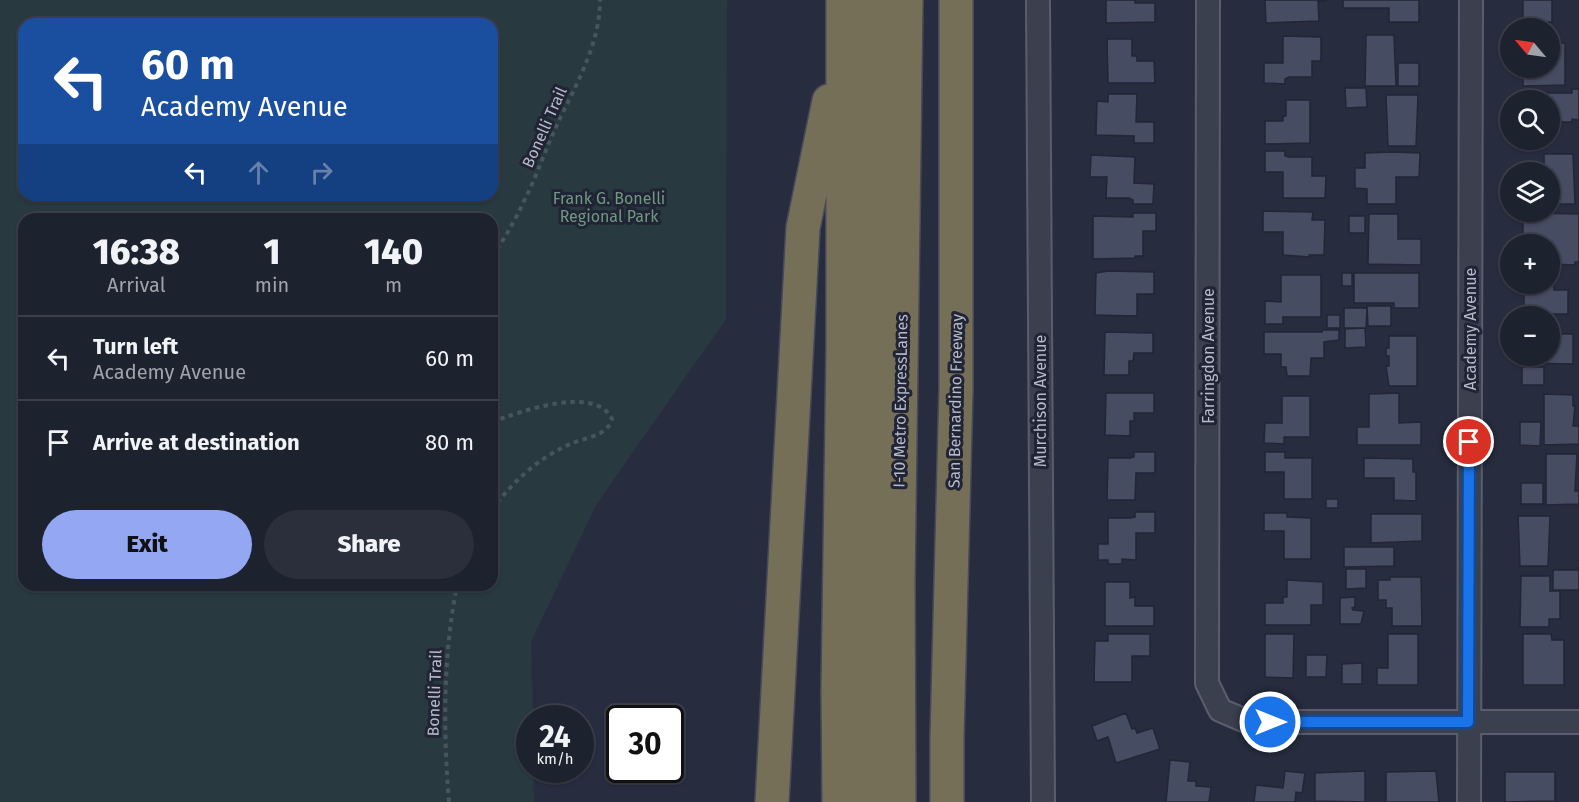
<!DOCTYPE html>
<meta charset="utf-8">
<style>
:root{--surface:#1d222f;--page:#2a2f3b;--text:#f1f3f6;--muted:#a0a4aa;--line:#3b3f4b;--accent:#93a7f3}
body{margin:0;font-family:"Fira Sans",sans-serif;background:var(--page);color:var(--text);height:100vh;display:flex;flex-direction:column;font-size:22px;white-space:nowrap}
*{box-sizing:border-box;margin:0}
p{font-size:20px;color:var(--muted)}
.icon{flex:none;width:33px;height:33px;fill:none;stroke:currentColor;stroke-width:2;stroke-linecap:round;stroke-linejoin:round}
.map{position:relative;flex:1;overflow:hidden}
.side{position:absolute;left:18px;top:213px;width:480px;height:378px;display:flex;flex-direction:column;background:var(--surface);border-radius:18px;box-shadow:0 2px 4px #0004,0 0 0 2px var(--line)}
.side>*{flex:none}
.top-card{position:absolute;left:18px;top:18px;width:480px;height:183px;border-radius:18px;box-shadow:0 2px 4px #0004,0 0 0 2px var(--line);background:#1a4fa0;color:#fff;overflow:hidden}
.needle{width:39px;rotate:299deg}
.controls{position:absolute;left:1500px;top:18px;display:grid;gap:12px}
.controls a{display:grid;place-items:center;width:60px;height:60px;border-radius:50%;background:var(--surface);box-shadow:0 2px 4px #0004,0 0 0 2px var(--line);font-size:30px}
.speed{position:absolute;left:516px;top:705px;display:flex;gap:12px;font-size:30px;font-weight:700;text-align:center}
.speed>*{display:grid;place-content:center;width:78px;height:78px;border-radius:50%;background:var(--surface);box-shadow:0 2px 4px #0004,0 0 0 2px var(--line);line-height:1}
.speed small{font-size:15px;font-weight:400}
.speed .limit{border:3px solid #111;border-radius:9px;background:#fff;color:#111}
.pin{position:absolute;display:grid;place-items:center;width:51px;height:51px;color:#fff;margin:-26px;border:3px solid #fff;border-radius:50%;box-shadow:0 2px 6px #0007}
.me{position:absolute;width:66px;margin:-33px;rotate:90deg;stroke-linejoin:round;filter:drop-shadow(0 0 4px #0008)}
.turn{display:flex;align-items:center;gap:21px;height:126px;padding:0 24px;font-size:27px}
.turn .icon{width:78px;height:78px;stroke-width:2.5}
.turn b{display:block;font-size:42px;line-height:51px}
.lanes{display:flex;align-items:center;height:57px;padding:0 24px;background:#0003;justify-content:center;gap:30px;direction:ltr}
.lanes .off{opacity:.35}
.eta{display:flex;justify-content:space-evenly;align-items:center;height:102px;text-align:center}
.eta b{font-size:36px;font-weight:800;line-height:42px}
.action{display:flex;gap:12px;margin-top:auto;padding:12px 24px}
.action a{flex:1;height:69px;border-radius:36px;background:var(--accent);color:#111;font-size:24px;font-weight:800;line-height:69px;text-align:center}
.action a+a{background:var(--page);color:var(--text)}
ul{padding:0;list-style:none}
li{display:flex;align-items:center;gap:18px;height:84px;padding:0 24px;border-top:2px solid var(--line)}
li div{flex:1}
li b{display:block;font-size:22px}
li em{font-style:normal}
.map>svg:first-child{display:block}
.green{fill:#293940;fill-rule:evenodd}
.building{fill:#464c61;stroke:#222636;stroke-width:1.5}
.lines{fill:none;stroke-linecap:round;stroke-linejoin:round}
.minor-casing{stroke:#595d6d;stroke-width:26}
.highway-casing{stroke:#464a5a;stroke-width:36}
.path{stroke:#47565d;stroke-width:4;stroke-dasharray:4.5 4.5;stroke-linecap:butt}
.minor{stroke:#3b404f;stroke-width:22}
.highway{stroke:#756f58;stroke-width:33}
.route-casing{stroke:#114b97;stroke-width:15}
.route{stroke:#1a73e8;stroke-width:10}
.labels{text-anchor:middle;stroke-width:6;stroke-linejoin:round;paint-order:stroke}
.street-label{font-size:16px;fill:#b7bbca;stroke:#202435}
.park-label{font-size:16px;fill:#709981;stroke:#202435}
</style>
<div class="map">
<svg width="1579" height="802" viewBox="0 0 1579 802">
<rect width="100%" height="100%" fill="#272d3f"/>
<path class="green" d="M0,0H727L726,319L596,505L531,642L533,718H530V770H533L534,802H0ZM24,24H492V195H24ZM24,219H492V585H24Z"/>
<path class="building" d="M1106,0H1135V3H1155V22L1106,23Z
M1265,0H1326V1H1318L1319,21L1266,23Z
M1343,0H1419V22H1389V8H1343Z
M1523,0H1552V22H1523Z
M1366,35H1394L1396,86H1365Z
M1550,35H1552V43H1565V85L1523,86V68H1550Z
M1283,36L1321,37V61H1312V77H1289L1285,79V84L1264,83V63H1283Z
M1107,39H1132V56H1137V61H1154L1155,83H1108Z
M1398,63H1419V86H1398Z
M1345,88H1366L1367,107L1346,108Z
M1572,89H1579V120L1572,119V122H1550V100H1521V93H1572Z
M1108,94H1137L1136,122H1154V143H1134V136L1096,135L1097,101L1108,102Z
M1386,95H1418L1416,146H1388Z
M1286,100H1310V143L1265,144V121H1283V116H1286Z
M1521,140H1543V145H1521Z
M1265,151H1285V156L1289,157H1312V176H1326L1325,198H1283V172H1265Z
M1393,152L1420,153L1419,177H1396V204H1367V189L1355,188V168H1365V153Z
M1544,154H1573L1575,204H1550V172H1544Z
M1091,155L1135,157L1134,183L1154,184L1153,204H1133V200L1129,198H1106L1107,177H1090Z
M1263,211L1313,212L1312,220H1325L1324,255H1309L1310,257L1283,255V232H1263Z
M1133,213H1156V231H1143V256H1135V258L1093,259V216L1133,217Z
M1523,213L1579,214V262H1575V265L1550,264V244H1545V237H1523Z
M1369,214H1398V239H1421V265L1368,264Z
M1349,216H1365V233H1349Z
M1108,271L1154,272V294H1137V316L1095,315L1096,273Z
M1342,273H1352V286H1342Z
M1354,273H1419V308H1394V303H1354Z
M1281,275H1321V317H1283V324H1265V301L1281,302Z
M1550,275H1553L1554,290H1568V314H1553V326H1550V316H1524V284H1550Z
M1367,306H1391V326H1368Z
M1344,308H1367L1366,328H1344Z
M1327,315H1340V328H1327Z
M1365,328L1366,347L1345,348V329Z
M1323,330H1339V340L1324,342V358H1311L1310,376H1287L1286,367H1281V354H1264V332H1322Z
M1105,332L1153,333V353H1134L1133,361H1129V375H1104Z
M1550,334H1573V364L1522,363V356H1550Z
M1389,336H1417V386H1389L1386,366H1389V356H1386V348H1389Z
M1522,367H1544V385H1522Z
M1106,393H1154V413H1134V421H1130V436L1105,435Z
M1399,393V423L1421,422V445H1357V427H1369V394Z
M1544,394L1573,395V406H1575L1573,426H1579V444L1544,445Z
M1282,396H1310V437H1284V444L1264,443L1265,423H1282Z
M1520,422H1541L1540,446L1520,445Z
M1134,452H1155V473H1136L1135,500H1107L1108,458H1130L1134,457Z
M1265,452H1285V458H1312V499H1284V472H1265Z
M1546,454H1577L1575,491H1579V504L1546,505Z
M1364,458L1413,459V472H1416V501L1394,500V478H1364Z
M1521,483H1543V504H1521Z
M1326,499H1338V508H1326Z
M1135,512H1155V533H1136V560L1122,559V564H1108V560H1098V544H1108V518H1131L1135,517Z
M1264,513H1287V517L1311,518V559H1284V531H1264Z
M1371,514H1422V541L1371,543Z
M1518,516H1550L1548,566H1520Z
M1344,547H1394V566L1344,567Z
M1578,568H1579V589L1578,590H1553V570H1578Z
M1346,569H1366V588L1346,589Z
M1521,576H1550V591H1560V619H1549V627H1520Z
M1390,577H1421L1422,626H1392V608H1386V600H1378V580H1390Z
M1287,580L1323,582V605H1311V625H1265V603H1283V597H1287Z
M1105,582H1130V598L1135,597V606H1154V626H1105Z
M1355,597V607L1352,608L1353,610L1364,611L1361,624H1340V598Z
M1108,634H1150V656H1132V682H1094L1095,641H1108Z
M1265,634H1294L1293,678L1265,677Z
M1388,634H1418V685H1377V668H1388Z
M1523,634H1551L1552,640H1564V685H1523Z
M1306,655H1327L1326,677H1306Z
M1362,663V684H1342V664Z
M1126,713L1132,729L1135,728L1137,733L1153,728L1160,749L1116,763L1108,737L1097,741L1092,726Z
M1170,760L1190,762L1188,781H1196V786L1211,787L1209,802H1166Z
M1285,771L1305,773L1302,793L1296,792L1295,802H1254L1256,785L1283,788Z
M1365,771V802L1315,801V773Z
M1436,771L1439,802H1386V772Z
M1505,772H1555V801L1505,802Z"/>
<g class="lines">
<g class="minor-casing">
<path id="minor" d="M1038,0L1043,802
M1208,0L1207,683L1220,710L1248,722H1579
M1469,802L1471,0"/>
</g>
<g class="highway-casing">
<path id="highway" d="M772,802L803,228L829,101
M839,802L838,691L843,348V0
M866,802L876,0
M899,802L898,582L906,0
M947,802V738L956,389V0"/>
</g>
<path class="path" d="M492,257C504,239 515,221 524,201C536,178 544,153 555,129C574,88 600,46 600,0
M492,422C519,412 595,384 612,419C608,436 584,438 570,444C537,459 514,481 492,509
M449,802C443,729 443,657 457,585"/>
<use href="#minor" class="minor"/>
<use href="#highway" class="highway"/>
</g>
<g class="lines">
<g class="route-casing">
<path id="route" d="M1270,722H1468L1469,442"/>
</g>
<use href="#route" class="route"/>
</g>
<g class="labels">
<g class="street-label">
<text transform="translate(544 127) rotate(-66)" y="6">Bonelli Trail</text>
<text transform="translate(1470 329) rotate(-90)" y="6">Academy Avenue</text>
<text transform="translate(1208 356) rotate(-90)" y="6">Farringdon Avenue</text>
<text transform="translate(900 401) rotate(-89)" y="6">I-10 Metro ExpressLanes</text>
<text transform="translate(955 401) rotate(-89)" y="6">San Bernardino Freeway</text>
<text transform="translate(1040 401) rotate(-90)" y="6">Murchison Avenue</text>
<text transform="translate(434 693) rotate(-88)" y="6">Bonelli Trail</text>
</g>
<g class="park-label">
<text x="609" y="204">Frank G. Bonelli<tspan x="609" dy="18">Regional Park</tspan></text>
</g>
</g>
</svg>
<div class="controls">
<a><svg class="needle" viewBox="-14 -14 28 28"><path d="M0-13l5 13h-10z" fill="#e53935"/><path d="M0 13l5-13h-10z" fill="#a0a4aa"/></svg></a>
<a><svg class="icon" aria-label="search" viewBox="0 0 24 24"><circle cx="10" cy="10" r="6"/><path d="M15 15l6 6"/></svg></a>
<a><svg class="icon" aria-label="layers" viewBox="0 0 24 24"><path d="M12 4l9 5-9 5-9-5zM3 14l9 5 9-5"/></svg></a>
<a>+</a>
<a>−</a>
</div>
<div class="speed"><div>24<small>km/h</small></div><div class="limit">30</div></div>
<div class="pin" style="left:1469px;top:442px;background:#d93025"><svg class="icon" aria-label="arrive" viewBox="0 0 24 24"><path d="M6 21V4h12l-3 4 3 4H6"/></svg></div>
<svg class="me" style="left:1270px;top:722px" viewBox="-20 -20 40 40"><circle r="17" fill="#1a73e8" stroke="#fff" stroke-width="3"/><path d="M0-11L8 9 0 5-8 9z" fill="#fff"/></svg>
<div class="top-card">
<div class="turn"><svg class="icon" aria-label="left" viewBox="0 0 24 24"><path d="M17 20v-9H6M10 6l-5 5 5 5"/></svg><div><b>60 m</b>Academy Avenue</div></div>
<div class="lanes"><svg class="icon" aria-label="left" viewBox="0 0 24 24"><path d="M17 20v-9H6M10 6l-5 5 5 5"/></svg><svg class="icon off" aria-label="ahead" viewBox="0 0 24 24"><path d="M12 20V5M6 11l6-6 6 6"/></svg><svg class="icon off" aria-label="right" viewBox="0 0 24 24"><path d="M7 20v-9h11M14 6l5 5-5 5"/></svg></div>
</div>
<section class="side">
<div class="eta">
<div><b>16:38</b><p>Arrival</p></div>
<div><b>1</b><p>min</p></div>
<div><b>140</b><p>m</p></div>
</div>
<ul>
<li><svg class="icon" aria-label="left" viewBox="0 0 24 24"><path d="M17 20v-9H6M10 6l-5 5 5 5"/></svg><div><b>Turn left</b><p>Academy Avenue</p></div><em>60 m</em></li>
<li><svg class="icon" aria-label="arrive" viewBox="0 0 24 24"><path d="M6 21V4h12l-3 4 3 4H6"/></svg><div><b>Arrive at destination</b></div><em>80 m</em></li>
</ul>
<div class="action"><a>Exit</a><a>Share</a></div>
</section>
</div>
